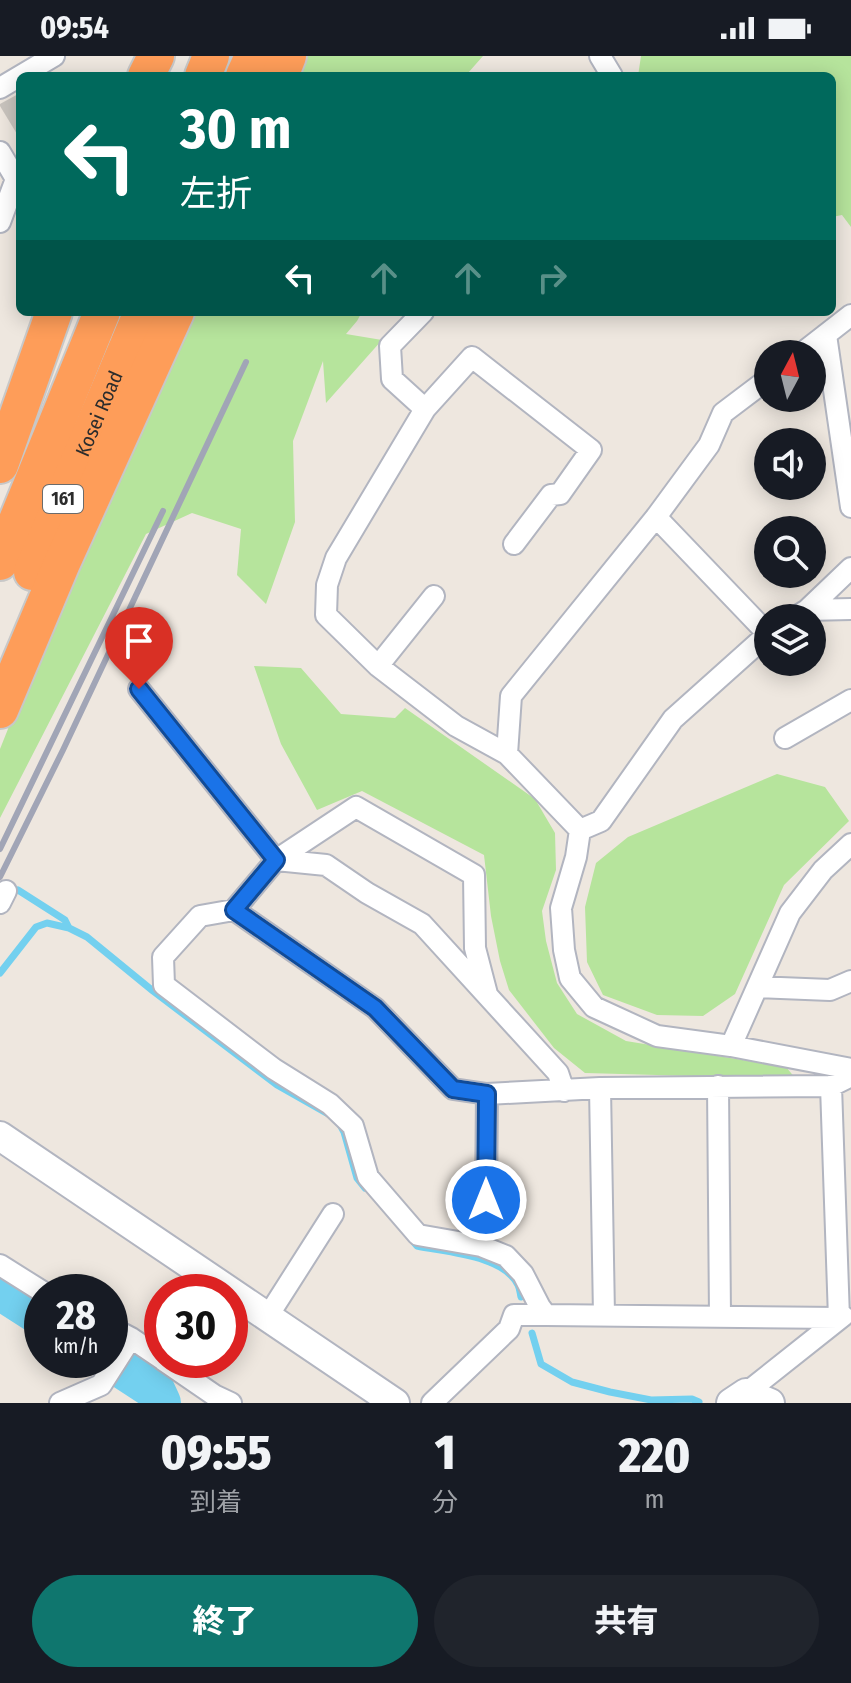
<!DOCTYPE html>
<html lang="ja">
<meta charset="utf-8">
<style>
:root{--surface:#171b24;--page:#20242c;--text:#f1f3f6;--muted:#9ea1a6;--accent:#0f766e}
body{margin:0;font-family:"Fira Sans Condensed","Noto Sans JP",sans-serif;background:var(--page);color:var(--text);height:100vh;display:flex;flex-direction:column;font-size:30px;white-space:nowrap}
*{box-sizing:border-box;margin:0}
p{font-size:26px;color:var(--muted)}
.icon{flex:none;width:44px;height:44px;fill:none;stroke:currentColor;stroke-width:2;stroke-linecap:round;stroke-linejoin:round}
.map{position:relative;height:1347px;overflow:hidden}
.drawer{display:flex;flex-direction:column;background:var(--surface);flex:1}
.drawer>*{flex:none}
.guide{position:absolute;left:16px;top:16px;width:820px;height:244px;border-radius:12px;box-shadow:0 4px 20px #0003;background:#00695c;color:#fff;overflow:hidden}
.needle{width:52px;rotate:7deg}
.controls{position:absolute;left:754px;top:284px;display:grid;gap:16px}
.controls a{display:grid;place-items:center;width:72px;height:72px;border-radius:50%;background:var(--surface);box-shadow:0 4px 20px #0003;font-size:40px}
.speed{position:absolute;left:24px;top:1218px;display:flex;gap:16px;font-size:40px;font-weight:700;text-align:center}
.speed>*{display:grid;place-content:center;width:104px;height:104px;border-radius:50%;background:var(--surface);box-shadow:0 4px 20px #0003;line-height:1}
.speed small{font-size:20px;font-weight:400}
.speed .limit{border:12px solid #d22;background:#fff;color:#111}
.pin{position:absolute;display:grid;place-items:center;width:68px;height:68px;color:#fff;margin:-82px -34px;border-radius:50% 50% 50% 0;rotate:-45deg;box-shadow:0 0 8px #0007}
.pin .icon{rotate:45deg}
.me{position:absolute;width:88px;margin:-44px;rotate:0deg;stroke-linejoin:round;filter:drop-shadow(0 0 6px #0008)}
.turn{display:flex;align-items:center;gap:28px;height:168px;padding:0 32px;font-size:36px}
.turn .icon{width:104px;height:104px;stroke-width:2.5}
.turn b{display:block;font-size:56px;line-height:68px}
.lanes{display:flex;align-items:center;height:76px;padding:0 32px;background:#0003;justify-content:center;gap:40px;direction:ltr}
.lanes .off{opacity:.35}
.eta{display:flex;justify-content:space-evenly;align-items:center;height:136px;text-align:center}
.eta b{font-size:48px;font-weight:800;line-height:56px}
.action{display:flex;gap:16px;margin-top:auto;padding:16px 32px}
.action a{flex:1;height:92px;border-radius:48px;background:var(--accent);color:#fff;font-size:32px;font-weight:800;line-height:92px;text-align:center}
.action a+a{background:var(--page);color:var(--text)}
.status{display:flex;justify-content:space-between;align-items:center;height:56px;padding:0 40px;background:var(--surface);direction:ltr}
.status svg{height:22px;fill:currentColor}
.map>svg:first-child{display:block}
.green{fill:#b6e49c}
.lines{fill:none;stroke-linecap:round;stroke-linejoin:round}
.stream{stroke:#73d0ef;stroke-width:7}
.river{stroke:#73d0ef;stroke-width:40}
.building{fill:#c9c4be}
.street-casing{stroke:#b2b5c0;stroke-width:24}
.secondary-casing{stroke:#b2b5c0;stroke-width:32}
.highway-casing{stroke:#c8c8c8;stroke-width:40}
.street{stroke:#fff;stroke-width:20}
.secondary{stroke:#fff;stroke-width:28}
.highway{stroke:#fe9d59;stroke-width:36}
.rail{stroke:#a1a5b6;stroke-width:6}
.route-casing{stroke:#114b97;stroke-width:20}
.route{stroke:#1a73e8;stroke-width:14}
.labels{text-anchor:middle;stroke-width:7;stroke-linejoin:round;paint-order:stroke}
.shield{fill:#fff;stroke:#6b6b6b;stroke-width:2}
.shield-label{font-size:18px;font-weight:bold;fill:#2c2c2c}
.street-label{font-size:20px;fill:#2c2c2c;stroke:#fff}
</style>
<div class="status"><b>09:54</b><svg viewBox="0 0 49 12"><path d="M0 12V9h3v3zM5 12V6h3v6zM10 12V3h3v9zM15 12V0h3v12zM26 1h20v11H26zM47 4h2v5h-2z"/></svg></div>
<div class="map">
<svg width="851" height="1347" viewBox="0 0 851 1347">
<rect width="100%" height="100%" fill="#eee7df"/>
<path class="green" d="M303,0H483L468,17L456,20H294Z
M641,0H851V171L842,159L832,161V20H638Z
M188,256H362L357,265L346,278L382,284L326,347L323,305L293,385L295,466L266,548L237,519L241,473L192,457L146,478L0,762V693L73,510Z
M254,610L301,612L341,658L395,662L405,652L535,743L555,777L556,814L542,855L546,885L557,927L577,958L626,985L786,1011L796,1023L585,1017L554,992L509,934L500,905L491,860L484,799L362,735L317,754L281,688Z
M777,718L825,731L849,765L784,829L735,938L703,960L657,959L603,939L587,906L585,851L596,807L628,781Z"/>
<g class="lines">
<path class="stream" d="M18,834L65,864L69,872
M0,917L36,871L47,867L69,872L87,881L153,935L277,1029L337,1063L344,1076L357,1122L365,1132
M411,1183L417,1190C445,1196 504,1199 518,1229C520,1233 520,1237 521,1241
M532,1277L541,1308L572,1326L610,1336L651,1344L692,1343L699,1346"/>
<path class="river" d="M0,1234L42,1261
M109,1304L155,1334L161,1347"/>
</g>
<path class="building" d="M20,37V83L0,50V48Z"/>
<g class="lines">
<g class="street-casing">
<path id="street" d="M600,0L612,20
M0,32L54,0
M0,96L16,123L0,166
M423,256L390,290L392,323L425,353L336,502L327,529L326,559L378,610L456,670L507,698L580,774
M826,279L851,451
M801,298L851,259
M425,353L472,301L591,394L560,438L551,439L514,488
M807,554L851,553
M794,562L807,554L851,512
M378,610L434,540
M139,633L276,804L356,751L474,819L475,892L487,938
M785,682L851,644
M507,698L511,640L656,461L709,389L723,357L768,323
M580,774L576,801L561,852L564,894L570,922L594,951L657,980L731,990L851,1013
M580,774L601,765L673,663L768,578L656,461
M0,847L6,835
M234,854L375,952L453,1033L487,1038
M758,931L830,934L851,925
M731,990L790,857L823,814L851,788
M718,1030L720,1260
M600,1032L604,1259
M564,1035L558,1017L422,868L367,837L326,809L276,804L234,854L200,860L163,901L164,929L274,1013L330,1048L353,1070L368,1121L418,1179L481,1190L506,1200L523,1218L540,1251L546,1259L839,1262L831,1030
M481,1190L486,1144L487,1038L600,1032L831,1030L851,1020
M0,1209L43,1236
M268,1260L333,1158
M110,1271L131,1282L162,1303
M163,1304L214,1339L231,1347
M746,1337L843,1260
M60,1347L101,1329L131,1282
M432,1347L509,1273L514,1259H546"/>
</g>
<g class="secondary-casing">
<path id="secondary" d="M0,1080L395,1347
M731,1347L746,1337L770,1347"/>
</g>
<g class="highway-casing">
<g id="highway">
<path d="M146,20L156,0"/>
<path d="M203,20L211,0"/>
<path d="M244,20L253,0"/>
<path d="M280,20L288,0"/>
<path d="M0,409L54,256"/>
<path d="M0,506L102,256"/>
<path id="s1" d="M32,516L142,256"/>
<path d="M0,654L62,507L176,256"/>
</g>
</g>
<use href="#street" class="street"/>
<use href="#secondary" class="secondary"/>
<use href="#highway" class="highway"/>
<path class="rail" d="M0,793L163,455
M0,821L63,694L246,306"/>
</g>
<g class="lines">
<g class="route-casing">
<path id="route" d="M139,633L276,804L234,854L375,952L453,1033L487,1038L486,1144"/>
</g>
<use href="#route" class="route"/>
</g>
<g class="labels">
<rect class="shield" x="43" y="429" width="40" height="28" rx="6"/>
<g class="shield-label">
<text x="63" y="449">161</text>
</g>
<g class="street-label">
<text dy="7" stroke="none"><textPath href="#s1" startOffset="172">Kosei Road</textPath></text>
</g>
</g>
</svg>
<div class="controls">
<a><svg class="needle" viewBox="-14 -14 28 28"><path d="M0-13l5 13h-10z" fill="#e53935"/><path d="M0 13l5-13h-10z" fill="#9ea1a6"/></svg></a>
<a><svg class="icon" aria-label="sound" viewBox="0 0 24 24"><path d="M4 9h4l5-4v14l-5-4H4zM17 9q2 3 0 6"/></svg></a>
<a><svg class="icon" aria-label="search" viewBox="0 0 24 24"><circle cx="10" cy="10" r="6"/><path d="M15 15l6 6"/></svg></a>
<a><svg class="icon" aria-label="layers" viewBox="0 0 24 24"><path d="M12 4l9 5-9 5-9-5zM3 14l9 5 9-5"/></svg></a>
</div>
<div class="speed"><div>28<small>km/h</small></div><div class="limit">30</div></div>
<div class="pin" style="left:139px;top:633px;background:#d93025"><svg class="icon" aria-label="arrive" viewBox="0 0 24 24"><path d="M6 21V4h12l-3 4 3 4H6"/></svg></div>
<svg class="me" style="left:486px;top:1144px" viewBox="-20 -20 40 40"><circle r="17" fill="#1a73e8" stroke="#fff" stroke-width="3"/><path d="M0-11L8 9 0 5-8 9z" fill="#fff"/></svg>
<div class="guide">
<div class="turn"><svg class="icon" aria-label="left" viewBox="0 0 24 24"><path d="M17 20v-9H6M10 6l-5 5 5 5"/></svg><div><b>30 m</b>左折</div></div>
<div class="lanes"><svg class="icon" aria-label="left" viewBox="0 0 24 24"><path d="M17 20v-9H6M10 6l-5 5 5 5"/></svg><svg class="icon off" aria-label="ahead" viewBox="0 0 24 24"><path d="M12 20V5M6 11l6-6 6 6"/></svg><svg class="icon off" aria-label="ahead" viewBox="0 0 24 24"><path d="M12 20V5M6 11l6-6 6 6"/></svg><svg class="icon off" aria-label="right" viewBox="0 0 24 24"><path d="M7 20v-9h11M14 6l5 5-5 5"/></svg></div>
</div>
</div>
<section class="drawer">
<div class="eta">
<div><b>09:55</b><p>到着</p></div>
<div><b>1</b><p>分</p></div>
<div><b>220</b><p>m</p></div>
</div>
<div class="action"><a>終了</a><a>共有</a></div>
</section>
